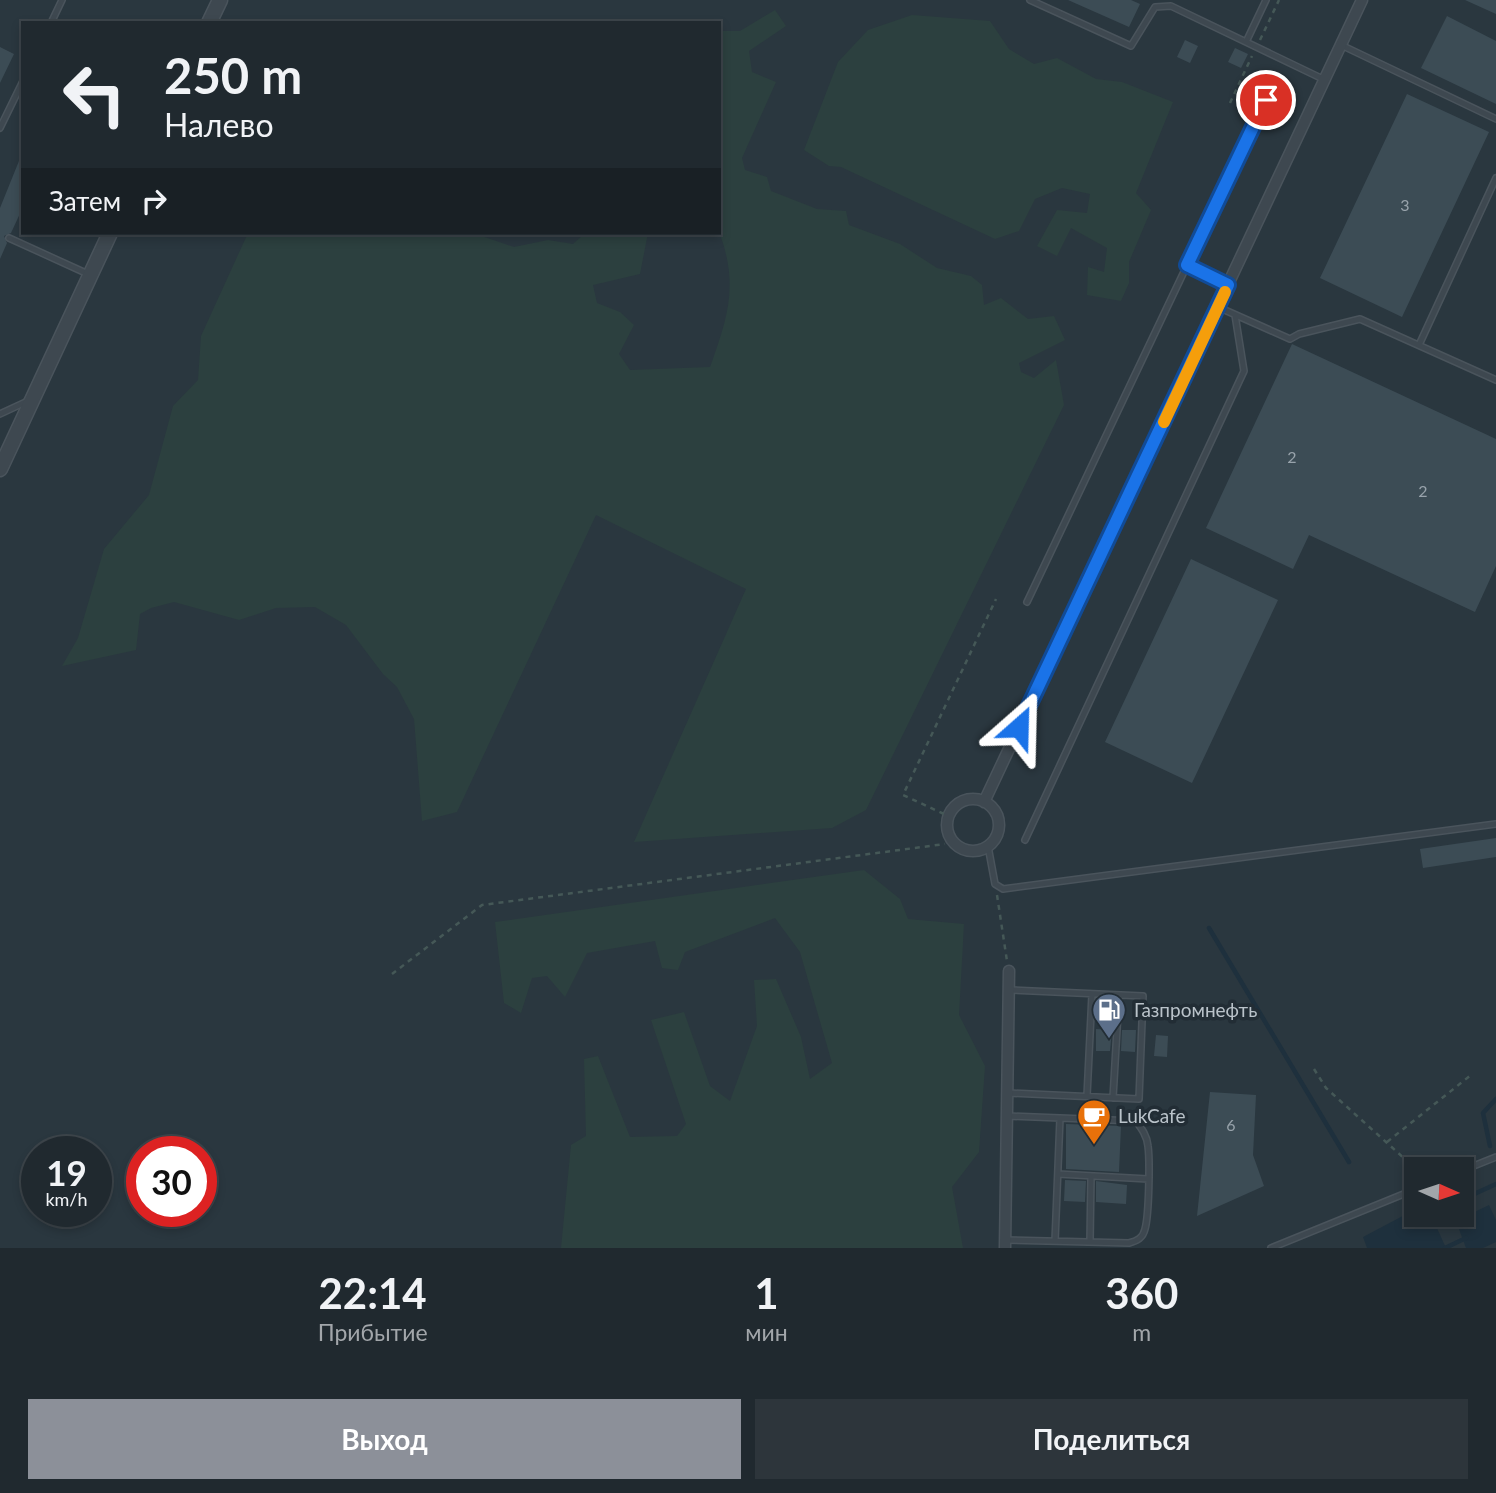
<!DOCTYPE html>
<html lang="ru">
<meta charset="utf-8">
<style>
:root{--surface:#20292f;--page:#2d353b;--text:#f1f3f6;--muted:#a2a6aa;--line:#3d454b;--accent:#8c9099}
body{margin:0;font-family:Lato,sans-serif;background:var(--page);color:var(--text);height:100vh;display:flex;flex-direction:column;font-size:26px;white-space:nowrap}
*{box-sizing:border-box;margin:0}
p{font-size:23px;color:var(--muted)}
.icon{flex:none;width:38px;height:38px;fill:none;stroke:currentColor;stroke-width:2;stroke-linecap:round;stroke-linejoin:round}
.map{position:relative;height:1248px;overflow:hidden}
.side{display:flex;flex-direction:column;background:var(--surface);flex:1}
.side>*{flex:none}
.guide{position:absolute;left:21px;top:21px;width:700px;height:214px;border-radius:0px;box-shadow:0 4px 10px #0003,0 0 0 2px var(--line);background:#20292f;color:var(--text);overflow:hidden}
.needle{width:46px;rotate:93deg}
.fabs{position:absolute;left:1404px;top:1157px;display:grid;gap:14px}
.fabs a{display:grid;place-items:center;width:70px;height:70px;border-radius:0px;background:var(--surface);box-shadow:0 4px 10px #0003,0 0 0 2px var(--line);font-size:35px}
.speed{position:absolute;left:21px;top:1136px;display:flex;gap:14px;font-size:35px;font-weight:700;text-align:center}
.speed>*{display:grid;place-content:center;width:91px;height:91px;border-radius:50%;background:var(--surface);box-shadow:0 4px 10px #0003,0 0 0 2px var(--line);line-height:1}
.speed small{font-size:18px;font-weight:400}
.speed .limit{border:10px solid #d22;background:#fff;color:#111}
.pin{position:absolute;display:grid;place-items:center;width:60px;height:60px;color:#fff;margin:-30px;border:4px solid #fff;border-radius:50%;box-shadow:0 2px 7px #0007}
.me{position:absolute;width:77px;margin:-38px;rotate:25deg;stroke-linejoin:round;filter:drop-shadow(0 0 5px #0008)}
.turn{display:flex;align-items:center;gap:24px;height:147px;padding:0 28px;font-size:32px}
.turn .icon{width:91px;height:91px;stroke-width:2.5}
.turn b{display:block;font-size:49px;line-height:60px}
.then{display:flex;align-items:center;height:66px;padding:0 28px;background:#0003;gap:14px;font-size:26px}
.eta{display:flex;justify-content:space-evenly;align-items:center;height:119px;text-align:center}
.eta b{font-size:42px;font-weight:700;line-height:49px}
.primary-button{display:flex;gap:14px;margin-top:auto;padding:14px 28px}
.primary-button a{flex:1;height:80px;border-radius:0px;background:var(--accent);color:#fff;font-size:28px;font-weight:700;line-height:80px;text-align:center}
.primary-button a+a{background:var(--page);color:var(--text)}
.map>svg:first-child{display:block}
.green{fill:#2c403f}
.water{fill:#1e303d}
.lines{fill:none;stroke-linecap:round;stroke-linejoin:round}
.stream{stroke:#1e303d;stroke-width:4.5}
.building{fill:#3c4c55}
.service-casing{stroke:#4a545c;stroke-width:8}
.minor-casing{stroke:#4a545c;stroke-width:13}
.tertiary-casing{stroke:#4a545c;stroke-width:17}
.path{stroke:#455857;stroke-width:2.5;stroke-dasharray:5 5;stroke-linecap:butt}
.service{stroke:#3e4850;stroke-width:5}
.minor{stroke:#3e4850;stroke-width:10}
.tertiary{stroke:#3e4850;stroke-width:14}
.route-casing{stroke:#114b97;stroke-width:18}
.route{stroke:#1a73e8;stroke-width:12}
.slow{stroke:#f59e0b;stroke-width:12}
.labels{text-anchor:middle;stroke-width:7;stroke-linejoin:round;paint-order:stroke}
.number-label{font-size:16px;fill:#98a3ab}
.poi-label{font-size:19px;fill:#bac3ca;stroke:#222d35;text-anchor:start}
</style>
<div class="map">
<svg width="1496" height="1248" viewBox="0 0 1496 1248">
<rect width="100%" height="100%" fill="#2a373f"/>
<path class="green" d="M775,10L786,26L749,51L752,72L776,82L742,158L745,170L767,177L771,191L817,209L846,211L849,225L900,244L937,268L971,276L982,285L984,305L1001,298L1028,319L1054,316L1065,340L1019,363L1021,372L1034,378L1056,360L1064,405L866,810L832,828L634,842L746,589L596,515L457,812L422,821L414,719L397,687L383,674L346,625L315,607L276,608L239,620L174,602L151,608L140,614L136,650L62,666L78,638L104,549L149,495L173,406L198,380L201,336L248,233H473L514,247L548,240L573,244L585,233H648L640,274L593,285L597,303L620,312L634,325L619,354L630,370L710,367C728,317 739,284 719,232V31H740Z
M912,15L990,21L1009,49L1034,64L1057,58L1096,79L1122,82L1173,102L1136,193L1151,210L1129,262V283L1121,301L1087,295L1088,267L1104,272L1107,248L1071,228L1057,256L1037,246L1057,210L1087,213L1090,194L1062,188L1035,199L1019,231L995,239L841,167L829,166L804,150L838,62L868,30Z
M864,870L900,899L908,919L964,924L959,1015L985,1066L979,1152L952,1187L963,1248H561L571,1145L586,1136L584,1059L598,1056L630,1137L677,1136L686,1124L651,1020L684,1012L710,1086L730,1101L757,1026L754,980L776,979L801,1037L810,1079L832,1063L800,952L775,918L685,952L678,970L662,968L655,941L587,953L565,997L547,976L532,978L521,1013L504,1003L495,922Z"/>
<path class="water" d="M1489,1205L1496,1220V1242L1483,1248H1466L1456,1221Z
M1416,1209V1214L1431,1215L1446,1248H1367L1363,1237Z"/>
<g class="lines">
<path class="stream" d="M1209,928L1349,1162
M1490,1146L1483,1113L1496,1099
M1461,1200L1496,1184
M1431,1222L1441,1214
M1445,1248L1466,1238"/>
</g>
<path class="building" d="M1068,0H1131L1140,4L1129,27Z
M1465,0H1496V14Z
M1447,16L1496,41V104L1421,68Z
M1185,40L1198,46L1190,63L1177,57Z
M0,47L14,54L0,83Z
M1235,48L1248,54L1241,68L1228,62Z
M1407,94L1489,132L1402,317L1320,278Z
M23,151V207L11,233L4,236L7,243L0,259V208Z
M1292,344L1496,439V566L1475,612L1309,535L1293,569L1206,528Z
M1191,559L1278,600L1192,783L1105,742Z
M1496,838V857L1423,868L1420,849Z
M1096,1029L1112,1030L1110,1051H1096Z
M1122,1030H1136L1135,1052L1121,1051Z
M1156,1035L1168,1036L1167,1057L1154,1056Z
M1210,1092L1256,1095L1253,1155L1264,1186L1197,1216Z
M1066,1124L1121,1126L1119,1172L1066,1169Z
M1065,1180L1086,1181L1085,1202L1064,1201Z
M1096,1181L1127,1185L1126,1204L1096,1202Z"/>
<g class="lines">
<g class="service-casing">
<path id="service" d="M1030,0L1131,46L1155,7L1171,6L1325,80
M51,23L62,0
M1246,42L1266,0
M1341,45L1496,119
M0,128L23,81
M9,238L88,274
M1187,265L1228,285
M1218,307L1290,339L1299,334L1360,319L1496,380
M1419,345L1496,178
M0,414L30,400
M1027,602L1277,76
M1025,840L1244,371L1235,315
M988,846L995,884L1003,889L1496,824
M1008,1093L1139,1099L1143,996L1010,990
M1087,1096L1092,994
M1113,1098L1119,995
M1461,1171L1496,1157
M1058,1174L1148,1179
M1005,1240L1129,1243C1137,1241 1143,1238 1145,1229C1149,1215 1150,1161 1148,1146C1147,1136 1142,1129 1136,1121L1008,1116
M1055,1241L1060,1118
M1090,1242L1091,1176
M1271,1248L1416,1189"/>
</g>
<g class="minor-casing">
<path id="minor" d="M947 825a26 26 0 1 1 52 0a26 26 0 1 1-52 0Z
M984,802L1362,0
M1005,1248L1009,971"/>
</g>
<g class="tertiary-casing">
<path id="tertiary" d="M209,23L220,0
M0,469L110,233"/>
</g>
<path class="path" d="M1260,40L1279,0
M1230,103L1252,56
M944,814L903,795L996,599
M997,895L1007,961
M392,974L482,905L945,844
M1314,1069L1326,1088L1416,1169
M1387,1142L1471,1075"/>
<use href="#service" class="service"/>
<use href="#minor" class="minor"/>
<use href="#tertiary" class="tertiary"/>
</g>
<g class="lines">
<g class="route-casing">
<path id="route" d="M1019,727L1228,285L1187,265L1266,100"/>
</g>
<use href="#route" class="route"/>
<path class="slow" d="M1164,422L1225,292"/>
</g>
<defs>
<g id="fuel-pin" transform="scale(1.75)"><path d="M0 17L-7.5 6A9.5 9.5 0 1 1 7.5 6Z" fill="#5c6f8a" stroke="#222d35"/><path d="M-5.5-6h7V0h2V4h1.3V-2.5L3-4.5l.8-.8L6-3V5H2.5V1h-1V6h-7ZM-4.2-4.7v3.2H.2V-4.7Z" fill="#fff"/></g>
<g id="cafe-pin" transform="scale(1.75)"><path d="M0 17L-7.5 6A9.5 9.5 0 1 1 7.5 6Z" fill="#e8710a" stroke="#222d35"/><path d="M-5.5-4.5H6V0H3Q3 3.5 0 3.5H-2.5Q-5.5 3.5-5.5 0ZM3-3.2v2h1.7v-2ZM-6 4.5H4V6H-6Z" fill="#fff"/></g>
</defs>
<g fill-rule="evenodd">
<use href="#fuel-pin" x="1109" y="1010"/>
<use href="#cafe-pin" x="1094" y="1116"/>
</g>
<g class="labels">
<g class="number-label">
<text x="1405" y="211">3</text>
<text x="1292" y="463">2</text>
<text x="1423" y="497">2</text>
<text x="1231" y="1131">6</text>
</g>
<g class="poi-label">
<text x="1134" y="1017">Газпромнефть</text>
<text x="1118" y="1123">LukCafe</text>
</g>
</g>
</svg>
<div class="fabs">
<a><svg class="needle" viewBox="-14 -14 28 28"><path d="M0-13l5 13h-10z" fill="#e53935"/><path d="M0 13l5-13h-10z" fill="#a2a6aa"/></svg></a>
</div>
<div class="speed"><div>19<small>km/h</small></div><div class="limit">30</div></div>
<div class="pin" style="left:1266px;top:100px;background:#d93025"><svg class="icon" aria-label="arrive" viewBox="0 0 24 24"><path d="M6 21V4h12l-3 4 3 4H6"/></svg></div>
<svg class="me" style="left:1019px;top:727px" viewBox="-20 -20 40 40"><path d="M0-17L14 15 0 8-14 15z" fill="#1a73e8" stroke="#fff" stroke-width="4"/></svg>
<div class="guide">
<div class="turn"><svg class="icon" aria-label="left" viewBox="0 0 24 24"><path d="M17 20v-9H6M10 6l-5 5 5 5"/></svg><div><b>250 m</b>Налево</div></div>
<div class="then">Затем<svg class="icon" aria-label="right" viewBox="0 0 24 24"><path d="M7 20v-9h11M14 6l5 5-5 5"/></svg></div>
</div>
</div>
<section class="side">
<div class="eta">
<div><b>22:14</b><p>Прибытие</p></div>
<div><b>1</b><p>мин</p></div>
<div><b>360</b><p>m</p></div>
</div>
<div class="primary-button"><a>Выход</a><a>Поделиться</a></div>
</section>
